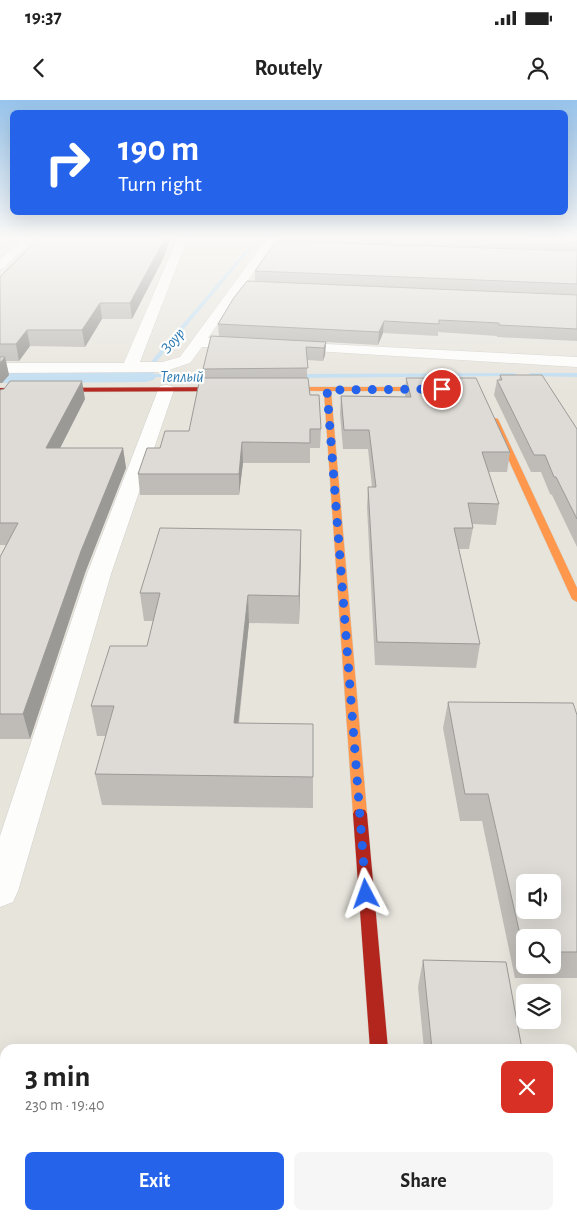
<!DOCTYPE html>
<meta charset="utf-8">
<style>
:root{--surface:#fff;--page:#f6f6f6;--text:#222;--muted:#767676;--accent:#2563eb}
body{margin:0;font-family:"Alegreya Sans",sans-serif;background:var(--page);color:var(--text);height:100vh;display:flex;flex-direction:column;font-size:19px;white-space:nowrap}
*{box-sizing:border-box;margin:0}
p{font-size:16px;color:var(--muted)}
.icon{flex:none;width:28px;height:28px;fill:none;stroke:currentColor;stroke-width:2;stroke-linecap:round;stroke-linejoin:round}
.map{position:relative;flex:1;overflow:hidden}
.drawer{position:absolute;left:0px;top:944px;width:578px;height:176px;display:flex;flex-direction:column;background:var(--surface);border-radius:15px 15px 0 0;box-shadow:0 5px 20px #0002}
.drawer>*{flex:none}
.top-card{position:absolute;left:10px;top:10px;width:558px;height:105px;border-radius:8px;box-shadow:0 5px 20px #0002;background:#2563eb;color:#fff;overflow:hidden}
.buttons{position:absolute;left:516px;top:774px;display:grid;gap:10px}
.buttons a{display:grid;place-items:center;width:45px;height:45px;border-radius:8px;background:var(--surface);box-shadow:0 5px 20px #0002;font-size:25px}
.pin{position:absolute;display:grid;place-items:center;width:42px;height:42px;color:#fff;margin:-21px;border:2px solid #fff;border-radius:50%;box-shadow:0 1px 5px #0007}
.me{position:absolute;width:55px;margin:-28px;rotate:356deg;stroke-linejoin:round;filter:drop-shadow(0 0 4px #0008)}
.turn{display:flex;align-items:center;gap:18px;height:105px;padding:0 25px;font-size:22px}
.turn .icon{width:65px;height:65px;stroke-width:2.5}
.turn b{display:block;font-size:35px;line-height:42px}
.round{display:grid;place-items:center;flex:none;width:52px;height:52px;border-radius:8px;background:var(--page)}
.head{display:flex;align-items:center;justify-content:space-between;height:85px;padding:0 25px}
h1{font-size:30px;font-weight:700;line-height:38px}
.action{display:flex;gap:10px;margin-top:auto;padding:10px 25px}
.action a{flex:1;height:58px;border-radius:8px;background:var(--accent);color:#fff;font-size:20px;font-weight:700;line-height:58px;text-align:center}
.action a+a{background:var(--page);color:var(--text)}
.status{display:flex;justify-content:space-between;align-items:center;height:35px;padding:0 25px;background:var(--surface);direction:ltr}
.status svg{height:14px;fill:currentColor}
header{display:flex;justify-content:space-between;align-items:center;height:65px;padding:0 25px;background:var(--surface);font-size:22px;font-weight:700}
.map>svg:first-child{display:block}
.residential{fill:#e7e4dc;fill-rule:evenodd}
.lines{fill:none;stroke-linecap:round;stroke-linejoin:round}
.stream{fill:#c0ddf1;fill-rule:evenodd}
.canal{fill:#c0ddf1;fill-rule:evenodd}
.street-casing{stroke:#d2d0cb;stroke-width:1}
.slow-casing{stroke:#d3cfc5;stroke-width:1}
.jam-casing{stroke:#d3cfc5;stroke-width:1}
.street{fill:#fdfdfc;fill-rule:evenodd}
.slow{fill:#ff974d;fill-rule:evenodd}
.jam{fill:#b3261e;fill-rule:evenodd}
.wall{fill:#bfbcb8;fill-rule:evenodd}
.shaded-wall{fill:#9b9996}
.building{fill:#dedbd6;stroke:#9b9996;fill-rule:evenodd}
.route{stroke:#2563eb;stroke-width:9;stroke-dasharray:0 16.2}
.labels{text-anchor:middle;stroke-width:4.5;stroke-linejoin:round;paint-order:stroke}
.far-water-label{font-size:16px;font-style:italic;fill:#2e7ab2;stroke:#fff}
</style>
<div class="status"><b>19:37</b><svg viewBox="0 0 49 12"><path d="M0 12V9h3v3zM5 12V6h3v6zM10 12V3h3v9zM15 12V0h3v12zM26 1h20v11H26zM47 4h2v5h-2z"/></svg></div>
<header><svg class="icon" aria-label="back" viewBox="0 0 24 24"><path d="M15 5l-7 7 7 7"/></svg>Routely<svg class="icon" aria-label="person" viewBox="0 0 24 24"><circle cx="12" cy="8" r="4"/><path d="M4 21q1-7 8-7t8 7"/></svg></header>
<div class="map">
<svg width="577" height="1119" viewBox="0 0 577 1119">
<rect width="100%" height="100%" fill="#f4f2ee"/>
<path class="residential" d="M0,137H577V1119H0ZM525,782H552V810H525ZM525,838H552V865H525ZM525,892H552V920H525ZM5,949H572V1115H5Z"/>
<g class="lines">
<path class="stream" d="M257,137H261L157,261L150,274H216L218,275V277H144L143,276L153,259Z
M514,273L517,275L516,276L296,278L293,276L296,274Z
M531,273H577V277L529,276L528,275Z"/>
<path class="canal" d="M146,270L153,272L157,276L153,280L146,282L0,283V271Z"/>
<g class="street-casing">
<path id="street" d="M25,137H35L4,168L0,169V160Z
M178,137H188L140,262H162L180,257L268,137H278L208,238L247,240L252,241L254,244L252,247H202L190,263L163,272L0,273V263H124Z
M287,242L577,257V267L282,249L280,246L282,243Z
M166,285L172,286L174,290L111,474L18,791L13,802L0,807V736L87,474L158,290L160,286Z
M367,1115H417V1119H367Z"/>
</g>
<g class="slow-casing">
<path id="slow" d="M267,287H443L446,289L443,291H331L367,714L365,718L360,719L355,718L353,714L324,291L265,290V288Z
M491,317L498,319L577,488V502L572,499L490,319Z"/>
</g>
<g class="jam-casing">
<path id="jam" d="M0,288L267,287L270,289L267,291L0,292Z
M360,709L365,710L367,714L388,949H370L353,714L355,710Z"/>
</g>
<use href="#street" class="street"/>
<use href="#slow" class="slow"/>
<use href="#jam" class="jam"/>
</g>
<path class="wall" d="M284,137H577V241L497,237V236L438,232V236L383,233L378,245L326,242L325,255L323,261L307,260V278L310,295L321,329L320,348H310V363H243L239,395H140L138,374L160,348L189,331L204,278L203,269L219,237L218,224L255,181V171L284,141Z
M164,157L132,219H102L85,247L30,246L19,261H6L9,275L2,283H0V177Z
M500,275L577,329V447L552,395L550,394L541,372H531L494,295L497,280H499Z
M406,278L510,352L507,372H489L499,404L496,425L472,424L473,428L469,449H459L480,544L476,568L375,565L367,407L368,387H372L368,349H343L340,314L341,296L405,297Z
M0,290L85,299L60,348H123L126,368L85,473L30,639H0V457L6,445H0Z
M301,430L299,524L249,523L239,623L313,677V708L102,705L95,674L106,636H97L91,606L147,546L153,521H144L140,493Z
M448,602L577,615V878H515L482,721H460L443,628ZM525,838H552V865H525Z
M423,860L522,949H424L418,887Z
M572,991H577V1119H487L489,1115H572Z"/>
<path class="shaded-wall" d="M165,137H171L164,157L132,219L130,203Z
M100,203L102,219L85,247L82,230Z
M384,221L383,233L378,245L379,232Z
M27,230L30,246L19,261L16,244Z
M326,242L325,255L323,261L324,248Z
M5,257L9,275L2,283H0V263Z
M82,281L85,299L50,368L46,348Z
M242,342L243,363L239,395V374Z
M123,348L126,368L85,473L30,639L23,614L81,451Z
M301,430V456L299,524V496Z
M248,495L249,523L235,653L234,623Z"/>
<path class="building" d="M40,137H165L162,144L130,203H100L82,230H27L16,244H0V177Z
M420,137H577V142Z
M276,141L577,151V184L255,171Z
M247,181L577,195V229L499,225V223L439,220V224L384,221L379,232L218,224L233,199Z
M211,236L326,242L324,248L306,247L308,268L203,269Z
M0,257H5L0,263Z
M500,275H542L577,329V419L556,377H554L545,355H534L497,280H502Z
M200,278H308L310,295H319L321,329H310V343L242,342L239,374H138L147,348H160L165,331H189Z
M406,278H476L510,352H482L499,404L468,403L473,428H454L480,544L377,542L368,387H376L369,330H344L341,296L411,297Z
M10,281H82L46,348H123L81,451L23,614H0V457L18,423H0V290L4,289Z
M160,428L301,430L299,496L248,495L234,623L313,624V677L95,674L114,606H91L110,546H147L160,493H140Z
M448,602L573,603L577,615V852H552V838H525V852H524L488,694H465ZM525,782H552V810H525Z
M423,860L506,862L522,949H432Z
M572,991H577V1082L572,1068Z
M577,1102V1119H492L491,1115H572V1103Z"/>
<linearGradient id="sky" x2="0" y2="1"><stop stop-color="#98c4ec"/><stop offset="0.47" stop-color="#faf9f7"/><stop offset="1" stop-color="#faf9f7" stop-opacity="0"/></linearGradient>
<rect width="577" height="293" fill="url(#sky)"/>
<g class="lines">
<path class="route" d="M366,794L327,290L442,289"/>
</g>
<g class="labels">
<g class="far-water-label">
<text transform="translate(172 240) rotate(-50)" y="6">Зоур</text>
<text x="182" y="282">Теплый</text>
</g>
</g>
</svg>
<div class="buttons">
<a><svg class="icon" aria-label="sound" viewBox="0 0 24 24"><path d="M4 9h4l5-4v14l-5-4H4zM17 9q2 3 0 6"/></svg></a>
<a><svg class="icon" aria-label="search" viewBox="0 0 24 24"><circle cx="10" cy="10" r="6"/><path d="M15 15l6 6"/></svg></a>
<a><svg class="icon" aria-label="layers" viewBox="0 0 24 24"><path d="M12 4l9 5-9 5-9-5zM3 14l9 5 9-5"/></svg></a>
</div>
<div class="pin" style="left:442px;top:289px;background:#d93025"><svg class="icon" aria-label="arrive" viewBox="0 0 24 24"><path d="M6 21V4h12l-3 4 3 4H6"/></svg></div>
<svg class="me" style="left:366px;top:794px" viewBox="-20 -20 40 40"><path d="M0-17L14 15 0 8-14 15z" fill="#2563eb" stroke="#fff" stroke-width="4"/></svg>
<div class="top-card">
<div class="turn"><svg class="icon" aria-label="right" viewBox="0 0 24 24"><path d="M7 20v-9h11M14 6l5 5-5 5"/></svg><div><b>190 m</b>Turn right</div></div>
</div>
<section class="drawer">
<div class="head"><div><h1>3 min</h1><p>230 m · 19:40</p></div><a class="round" style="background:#d93025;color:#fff"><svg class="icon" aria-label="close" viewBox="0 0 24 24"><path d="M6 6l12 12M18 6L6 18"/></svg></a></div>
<div class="action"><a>Exit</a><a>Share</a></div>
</section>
</div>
